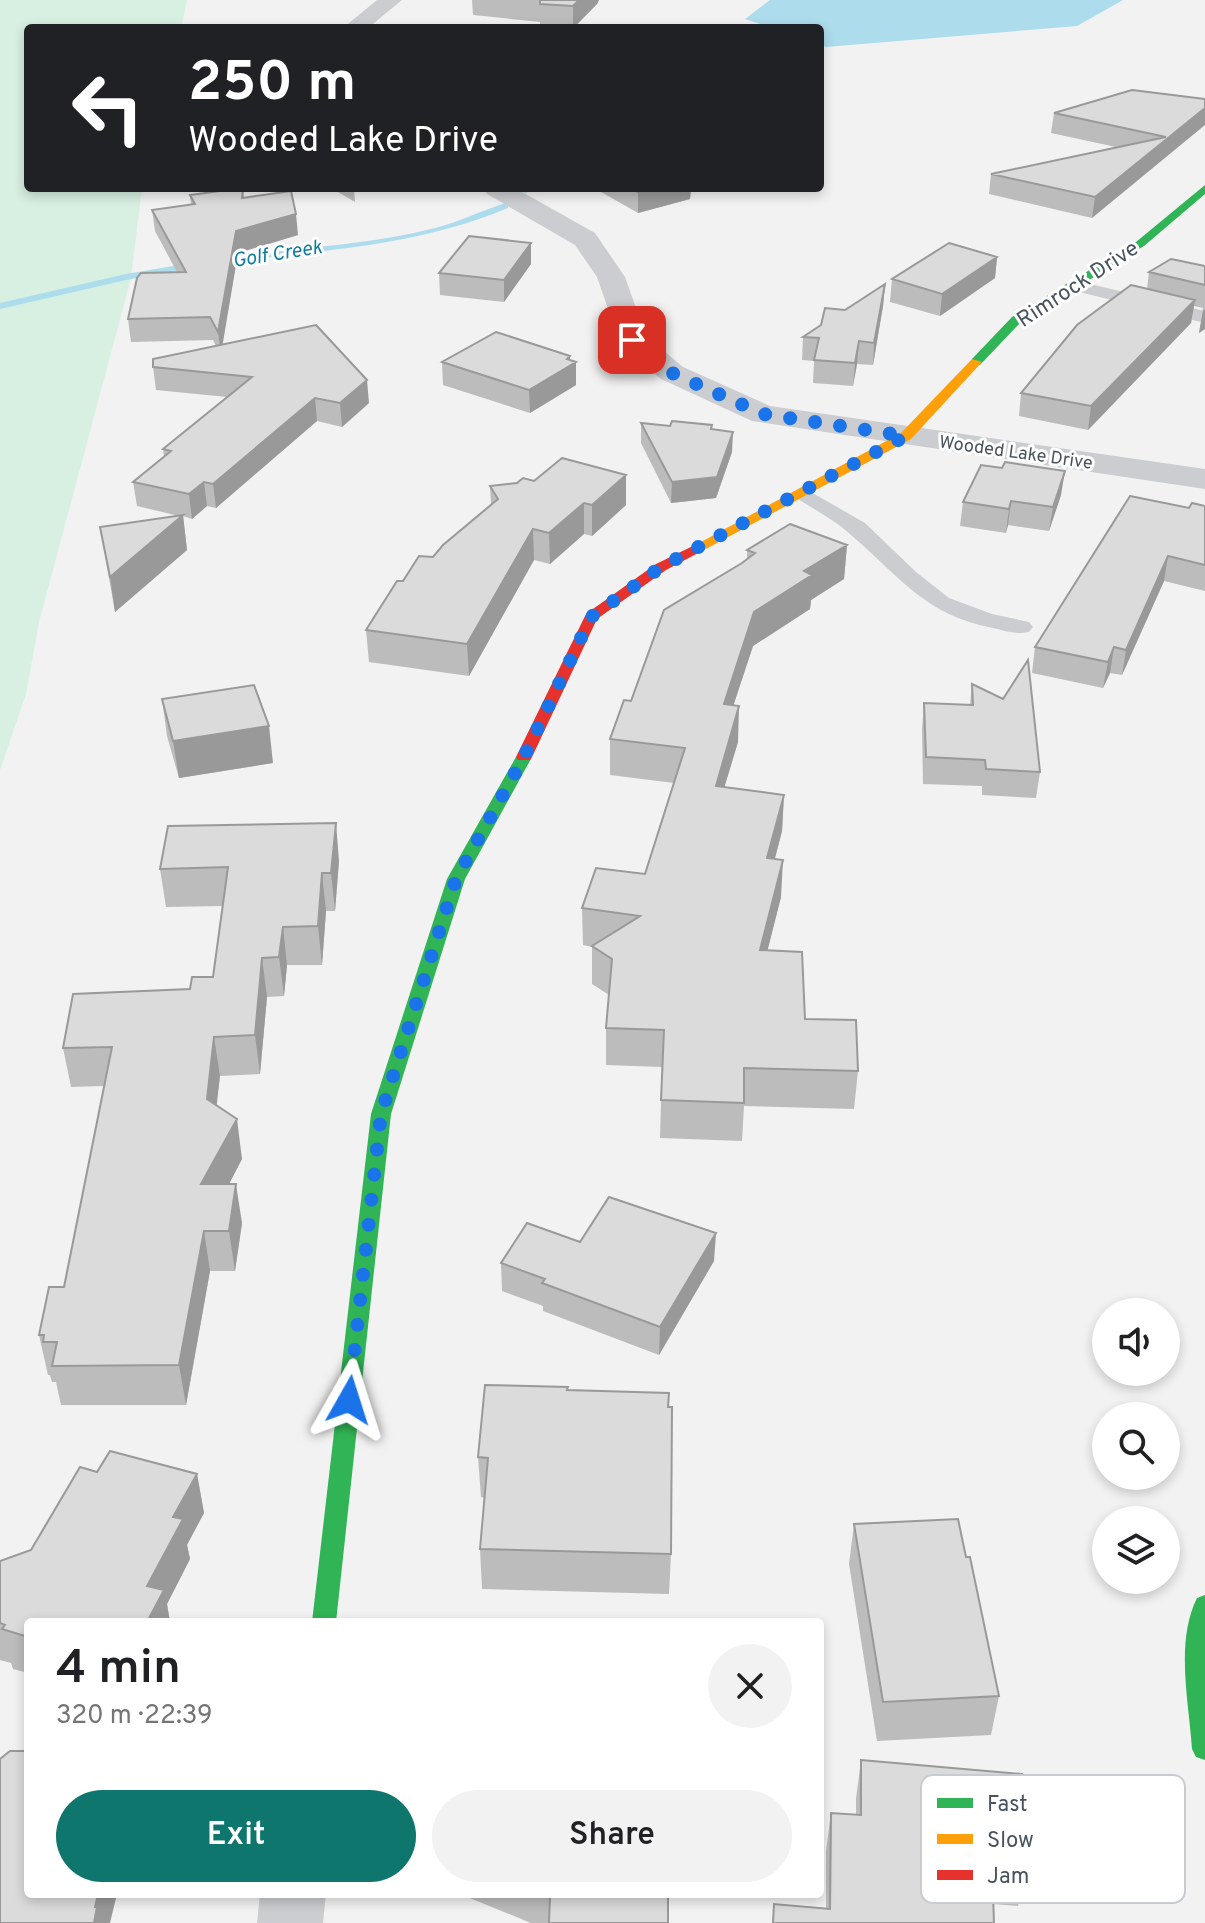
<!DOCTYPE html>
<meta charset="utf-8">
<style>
:root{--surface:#fff;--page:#f2f2f2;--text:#202124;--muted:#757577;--accent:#0f766e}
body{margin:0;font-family:Overpass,sans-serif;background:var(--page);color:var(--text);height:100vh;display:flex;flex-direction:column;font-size:30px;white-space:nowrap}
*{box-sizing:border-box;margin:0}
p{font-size:26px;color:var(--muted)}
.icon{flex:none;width:44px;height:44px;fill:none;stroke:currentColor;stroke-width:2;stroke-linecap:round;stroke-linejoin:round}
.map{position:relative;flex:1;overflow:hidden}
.panel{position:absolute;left:24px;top:1618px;width:800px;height:280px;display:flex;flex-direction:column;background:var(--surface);border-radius:8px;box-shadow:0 4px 12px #0003}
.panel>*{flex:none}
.hud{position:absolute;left:24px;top:24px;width:800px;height:168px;border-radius:8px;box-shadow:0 4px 12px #0003;background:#202124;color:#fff;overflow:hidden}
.buttons{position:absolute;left:1092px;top:1298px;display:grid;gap:16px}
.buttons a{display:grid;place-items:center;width:88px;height:88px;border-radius:50%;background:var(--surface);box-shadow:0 4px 12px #0003;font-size:40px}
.pin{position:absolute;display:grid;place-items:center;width:68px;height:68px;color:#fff;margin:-34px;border-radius:16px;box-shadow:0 4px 12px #0006}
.me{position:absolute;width:88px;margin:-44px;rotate:6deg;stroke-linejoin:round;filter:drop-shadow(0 0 6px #0008)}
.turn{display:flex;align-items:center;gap:28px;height:168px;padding:0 32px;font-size:36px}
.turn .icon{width:104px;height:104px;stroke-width:2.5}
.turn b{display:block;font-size:56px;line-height:68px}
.round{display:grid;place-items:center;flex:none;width:84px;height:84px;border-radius:42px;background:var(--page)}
.summary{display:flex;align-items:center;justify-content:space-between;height:136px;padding:0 32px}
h1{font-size:48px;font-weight:600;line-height:60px}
.cta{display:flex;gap:16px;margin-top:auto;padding:16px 32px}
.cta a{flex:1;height:92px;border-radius:48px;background:var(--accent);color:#fff;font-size:32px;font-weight:600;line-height:92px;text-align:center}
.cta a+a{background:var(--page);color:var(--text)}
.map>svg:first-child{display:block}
.green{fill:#d7f0e2}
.water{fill:#addced}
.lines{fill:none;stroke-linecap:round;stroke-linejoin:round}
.stream{fill:#addced;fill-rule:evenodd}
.lane{fill:#cbcdd0;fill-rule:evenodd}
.street{fill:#cbcdd0;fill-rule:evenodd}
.fast{fill:#30b455;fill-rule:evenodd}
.slow{fill:#ff9f0a;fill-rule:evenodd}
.jam{fill:#e5322d;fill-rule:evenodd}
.wall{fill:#bcbcbd}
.shaded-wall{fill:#99999a}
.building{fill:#dbdbdc;stroke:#99999a;stroke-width:2}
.route{stroke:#1a73e8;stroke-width:14;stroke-dasharray:0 25.2}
.labels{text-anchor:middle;stroke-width:6;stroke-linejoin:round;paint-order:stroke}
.far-street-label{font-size:18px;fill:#49535e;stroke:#fff}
.far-water-label{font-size:20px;font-style:italic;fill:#0f7da2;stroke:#fff}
.street-label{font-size:22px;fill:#49535e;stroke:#fff}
.key{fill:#fff;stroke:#c8cbcf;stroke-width:2}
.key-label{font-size:22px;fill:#49535e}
</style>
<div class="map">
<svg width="1205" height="1923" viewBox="0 0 1205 1923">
<rect width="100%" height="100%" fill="#f2f2f2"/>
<path class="green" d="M0,0H187L181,28H28V188H142L131,278L39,622L26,694L0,770Z"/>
<path class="water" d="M770,0H1123L1077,26L826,47L820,44V28H772L745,19Z"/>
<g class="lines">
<path class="stream" d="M523,188H531L526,193L523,192Z
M505,203L508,204V208C412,248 321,249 220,264L216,261L220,258C291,248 365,246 435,228C459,222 481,211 505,203Z
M191,263L194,264V268L126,280L0,309V303L126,274Z"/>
<path class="lane" d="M1073,280L1205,311V323L1067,289L1064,285Z
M802,487L865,523L916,572L949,598L992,614L1029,622L1033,627L1029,632C1017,635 1005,631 993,628C925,615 900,577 851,535C835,520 813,509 795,497L791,493Z"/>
<path class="street" d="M377,0H402L368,28H343Z
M483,188H515L595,233L625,277L646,336L683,367L770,406L1205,469V489L752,421L661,379L621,346L597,277L575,245L487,194Z
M260,1894H326L323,1923H257Z"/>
<path class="fast" d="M1205,185V194L1144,246L1020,323L980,365H972V359L1012,317L1136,242Z
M524,752L532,757L465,879L391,1114L336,1622H312L371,1114L447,879L516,757Z
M1205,1595V1760L1196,1757L1192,1749C1189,1702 1175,1642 1197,1598Z"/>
<path class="slow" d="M972,359L982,362L911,439L702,551H692L690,548L901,433Z"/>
<path class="jam" d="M697,544L704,548L702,551L666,570L597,619L532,757L530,760H518L516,757L586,614L656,564Z"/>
</g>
<path class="wall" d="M472,0H599L597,4L574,28L540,26V22L473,15Z
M1205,99L1092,218L989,194L991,174L1116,147L1051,133L1054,113Z
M243,188L244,197L298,235L238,253L222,344L369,403L342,427L317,421L216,508L207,506L192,519L183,516L187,550L115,612L100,527L179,516L137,506L133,482L164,457L163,449L227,397L156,390L153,367L216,346L213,340L131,342L128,319L177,272L155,231L152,210L191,205L190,195Z
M331,188H354L355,202Z
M594,188H691L690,199L638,213Z
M531,243V264L504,302L440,295L439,273Z
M997,257L995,278L940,316L890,302L892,279Z
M1205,266V329L1199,333L1203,308L1194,306L1191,323L1088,430L1019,416L1021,393L1147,289L1149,272Z
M885,284L883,306L873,365L857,364L853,386L813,383L814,361L802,360L803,337Z
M570,356V360L576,362V385L530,413L443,385L442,362Z
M641,423L670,426L712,425V430L732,452L716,498L671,503L641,443Z
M490,486L626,505L592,536L584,534L550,564L534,560L469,676L369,662L366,630L403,581L433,557L491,505Z
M1061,495L1049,531L1008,525L1006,533L960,526L963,502Z
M1205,506V591L1164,581L1122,675L1110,673L1103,688L1032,673L1035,647L1189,508Z
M847,545L844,579L811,600L810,609L753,646L733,706L738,742L724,787L784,795L782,831L775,859L781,897L767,951L805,1019L858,1071L854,1109L744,1106L742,1141L660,1138L662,1067L606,1065V1028L609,995L592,984V947L583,945L582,908L645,874L674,783L610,775V739L631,701L747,559V550Z
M972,684L1040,772L1036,798L982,795V786L923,784L922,729L924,703L970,705Z
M162,699L273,763L179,778L167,736Z
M339,861L335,911H326L322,965H287L284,996L267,997L260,1074L220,1076L216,1105L242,1159L229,1184L242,1223L235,1271H210L186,1405H61L56,1382H52L50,1375H48L39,1335L64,1287L104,1086L71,1087L63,1048L190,989L213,977L223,906L166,907L160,869Z
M580,1242L714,1261L659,1355L543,1311V1306L502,1291L501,1263Z
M568,1390L668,1407L671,1554L669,1594L482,1589L480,1549L484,1498L481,1497L478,1457Z
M97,1472L197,1474L204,1513L187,1544L190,1559L167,1604L170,1622H28V1673L13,1669L11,1663L0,1660V1561L31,1550Z
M854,1524L966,1557L999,1696L991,1735L877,1741L849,1564Z
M861,1760L1027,1868L1018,1906L993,1904L994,1923H772L774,1904L826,1908V1851L831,1813L856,1815V1799Z
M460,1894H668V1923H531Z"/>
<path class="shaded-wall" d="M579,0H599L597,4L573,28V6Z
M1205,108V125L1092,218L1095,197Z
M653,188H691L690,199L638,213V192Z
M296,214L298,235L238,253L221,354L218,332L236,231Z
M531,243V264L504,302V280Z
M997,257L995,278L940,316L942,294Z
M885,284L883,306L873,365L874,343Z
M1195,300L1191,323L1088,430L1091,406Z
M1205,309V329L1199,333L1203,311Z
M859,341L857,364L853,386L855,363Z
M570,356V365L576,362V385L530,413L529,390Z
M367,380L369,403L342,427L340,403Z
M315,398L317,421L216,508L213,484Z
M733,432L732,452L716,498L671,503L672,482Z
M1065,471L1061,495L1049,531L1053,507Z
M626,475V505L592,536V505Z
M204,482L207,506L192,519L189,494Z
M1011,501L1008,525L1006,533L1009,509Z
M584,503V534L550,564L549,533Z
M183,515L187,550L115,612L110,577Z
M533,529L534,560L469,676L467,644Z
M847,545L844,579L811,600L810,609L753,646L722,740L724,704L754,612L804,571Z
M1168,556L1164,581L1122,675L1126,650Z
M1114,647L1110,673L1103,688L1108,662Z
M739,706L738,742L714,822L716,786Z
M269,726L273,763L179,778L173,741Z
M784,795L782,831L765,895L767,858Z
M336,823L339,861L335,911L331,873Z
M783,860L781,897L758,988L760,950Z
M322,873L326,911L322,965L318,926Z
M283,927L287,965L284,996L279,957Z
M262,958L267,997L260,1074L255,1035Z
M214,1037L220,1076L213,1138L207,1099Z
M237,1119L242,1159L208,1224L201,1184Z
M236,1184L242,1223L235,1271L229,1231Z
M204,1231L210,1271L186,1405L179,1365Z
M716,1233L714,1261L659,1355L660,1327Z
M197,1474L204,1513L187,1545L190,1559L167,1604L170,1622H147V1586L173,1517Z
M98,1894H117L110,1923H94L95,1907Z"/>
<path class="building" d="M540,0H579L573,6L540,4Z
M1132,90L1205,99V108L1095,197L991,174L1166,137L1054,113Z
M243,188L242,198L291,191L296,214L236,231L218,332L210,317L128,319L137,278L141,273L186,272L152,210L195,204L190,195Z
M631,188H653L638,192Z
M469,236L531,243L504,280L439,273Z
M949,243L997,257L942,294L892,279Z
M1171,259L1205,266V285L1149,272Z
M885,284L874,343L859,341L855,363L814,360L819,338L803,337L821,325L825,308L845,310Z
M1131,285L1195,300L1091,406L1021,393L1077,325Z
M316,325L367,380L340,403L315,398L213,484L204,482L189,494L133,482L171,451L163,449L252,377L153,367V359Z
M496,332L570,356L567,359L576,362L529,390L442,362Z
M672,421L712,425L711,429L733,432L717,477L672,482L641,423L670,426Z
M562,458L626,475L592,505L584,503L549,533L533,529L467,644L366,630L397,581H403L419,556L433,557L443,545L498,499L490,486L517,483L523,478L534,481Z
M1005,462L1065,471L1053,507L1011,501L1009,509L963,502L981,465L1002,468Z
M1130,496L1189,508L1192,503L1205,506V565L1168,556L1126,650L1114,647L1108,662L1035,647Z
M183,515L110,577L100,527Z
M790,524L847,545L804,571L812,575L754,612L724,704L739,706L716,786L784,795L767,858L783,860L760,950L802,952L805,1019L856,1020L858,1071L744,1068V1103L661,1100L664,1030L606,1028L612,959L592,946L640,916L582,908L596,868L645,874L685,748L610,739L624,700L631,701L664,610L742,563L755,553L747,550Z
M1028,660L1040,772L986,769L985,760L926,757L924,703L973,705L972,684L1003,699Z
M254,685L269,726L173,741L162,699Z
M336,823L331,873H322L318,926L283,927L279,957L262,958L255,1035L214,1037L207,1099L237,1119L201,1184H236L229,1231H204L179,1365L52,1366L57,1342H43L44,1335H39L49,1287H64L112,1047L63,1048L73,994L190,989L192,977H213L228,867L160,869L168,826Z
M609,1197L716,1233L660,1327L542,1283L545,1279L501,1263L527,1223L580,1242Z
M485,1385L568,1387L567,1390L669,1393L668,1407H672L671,1554L480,1549L488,1458L478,1457Z
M110,1451L197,1474L173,1517L183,1519L147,1586L164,1590L147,1622H28V1637L2,1629L5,1625L0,1623V1561L31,1550L80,1467L97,1472Z
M958,1519L966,1557H970L999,1696L883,1702L854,1524Z
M10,1751H28V1894H98L95,1907H97L94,1923H0V1759Z
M861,1760L1022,1774L1027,1868L992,1865L994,1923H773L774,1904L830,1909L831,1813L861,1815Z
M545,1894H668V1923H549L550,1896Z"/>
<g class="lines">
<path class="route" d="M349,1400L381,1114L456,879L524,757L591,617L661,567L906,436L763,414L672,373L632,340"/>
</g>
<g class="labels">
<g class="far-street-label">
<text transform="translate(1016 452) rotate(8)" y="6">Wooded Lake Drive</text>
</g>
<g class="far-water-label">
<text transform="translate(277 253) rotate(-9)" y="7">Golf Creek</text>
</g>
<g class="street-label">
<text transform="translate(1077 283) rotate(-33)" y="8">Rimrock Drive</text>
</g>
</g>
<rect x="921" y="1775" width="264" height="128" rx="12" class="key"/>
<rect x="937" y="1798" width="36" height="10" fill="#30b455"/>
<rect x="937" y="1834" width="36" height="10" fill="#ff9f0a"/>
<rect x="937" y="1870" width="36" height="10" fill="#e5322d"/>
<g class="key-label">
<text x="987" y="1811">Fast</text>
<text x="987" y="1847">Slow</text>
<text x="987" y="1883">Jam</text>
</g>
</svg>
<div class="buttons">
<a><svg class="icon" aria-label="sound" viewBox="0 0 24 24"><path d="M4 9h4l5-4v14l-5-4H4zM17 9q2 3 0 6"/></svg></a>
<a><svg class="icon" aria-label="search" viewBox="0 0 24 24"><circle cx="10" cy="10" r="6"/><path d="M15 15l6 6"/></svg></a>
<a><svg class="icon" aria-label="layers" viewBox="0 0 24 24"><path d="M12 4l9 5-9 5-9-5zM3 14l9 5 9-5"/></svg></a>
</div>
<div class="pin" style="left:632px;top:340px;background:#d93025"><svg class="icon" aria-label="arrive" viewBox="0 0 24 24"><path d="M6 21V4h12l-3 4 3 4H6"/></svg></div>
<svg class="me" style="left:349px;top:1400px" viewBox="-20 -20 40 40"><path d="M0-17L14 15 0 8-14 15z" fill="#1a73e8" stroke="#fff" stroke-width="4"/></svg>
<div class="hud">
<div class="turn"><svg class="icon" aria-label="left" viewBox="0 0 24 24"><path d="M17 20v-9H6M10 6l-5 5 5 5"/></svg><div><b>250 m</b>Wooded Lake Drive</div></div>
</div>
<section class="panel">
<div class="summary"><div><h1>4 min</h1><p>320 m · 22:39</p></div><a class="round"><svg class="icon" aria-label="close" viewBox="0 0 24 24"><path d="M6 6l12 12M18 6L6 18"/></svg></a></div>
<div class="cta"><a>Exit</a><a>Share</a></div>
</section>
</div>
